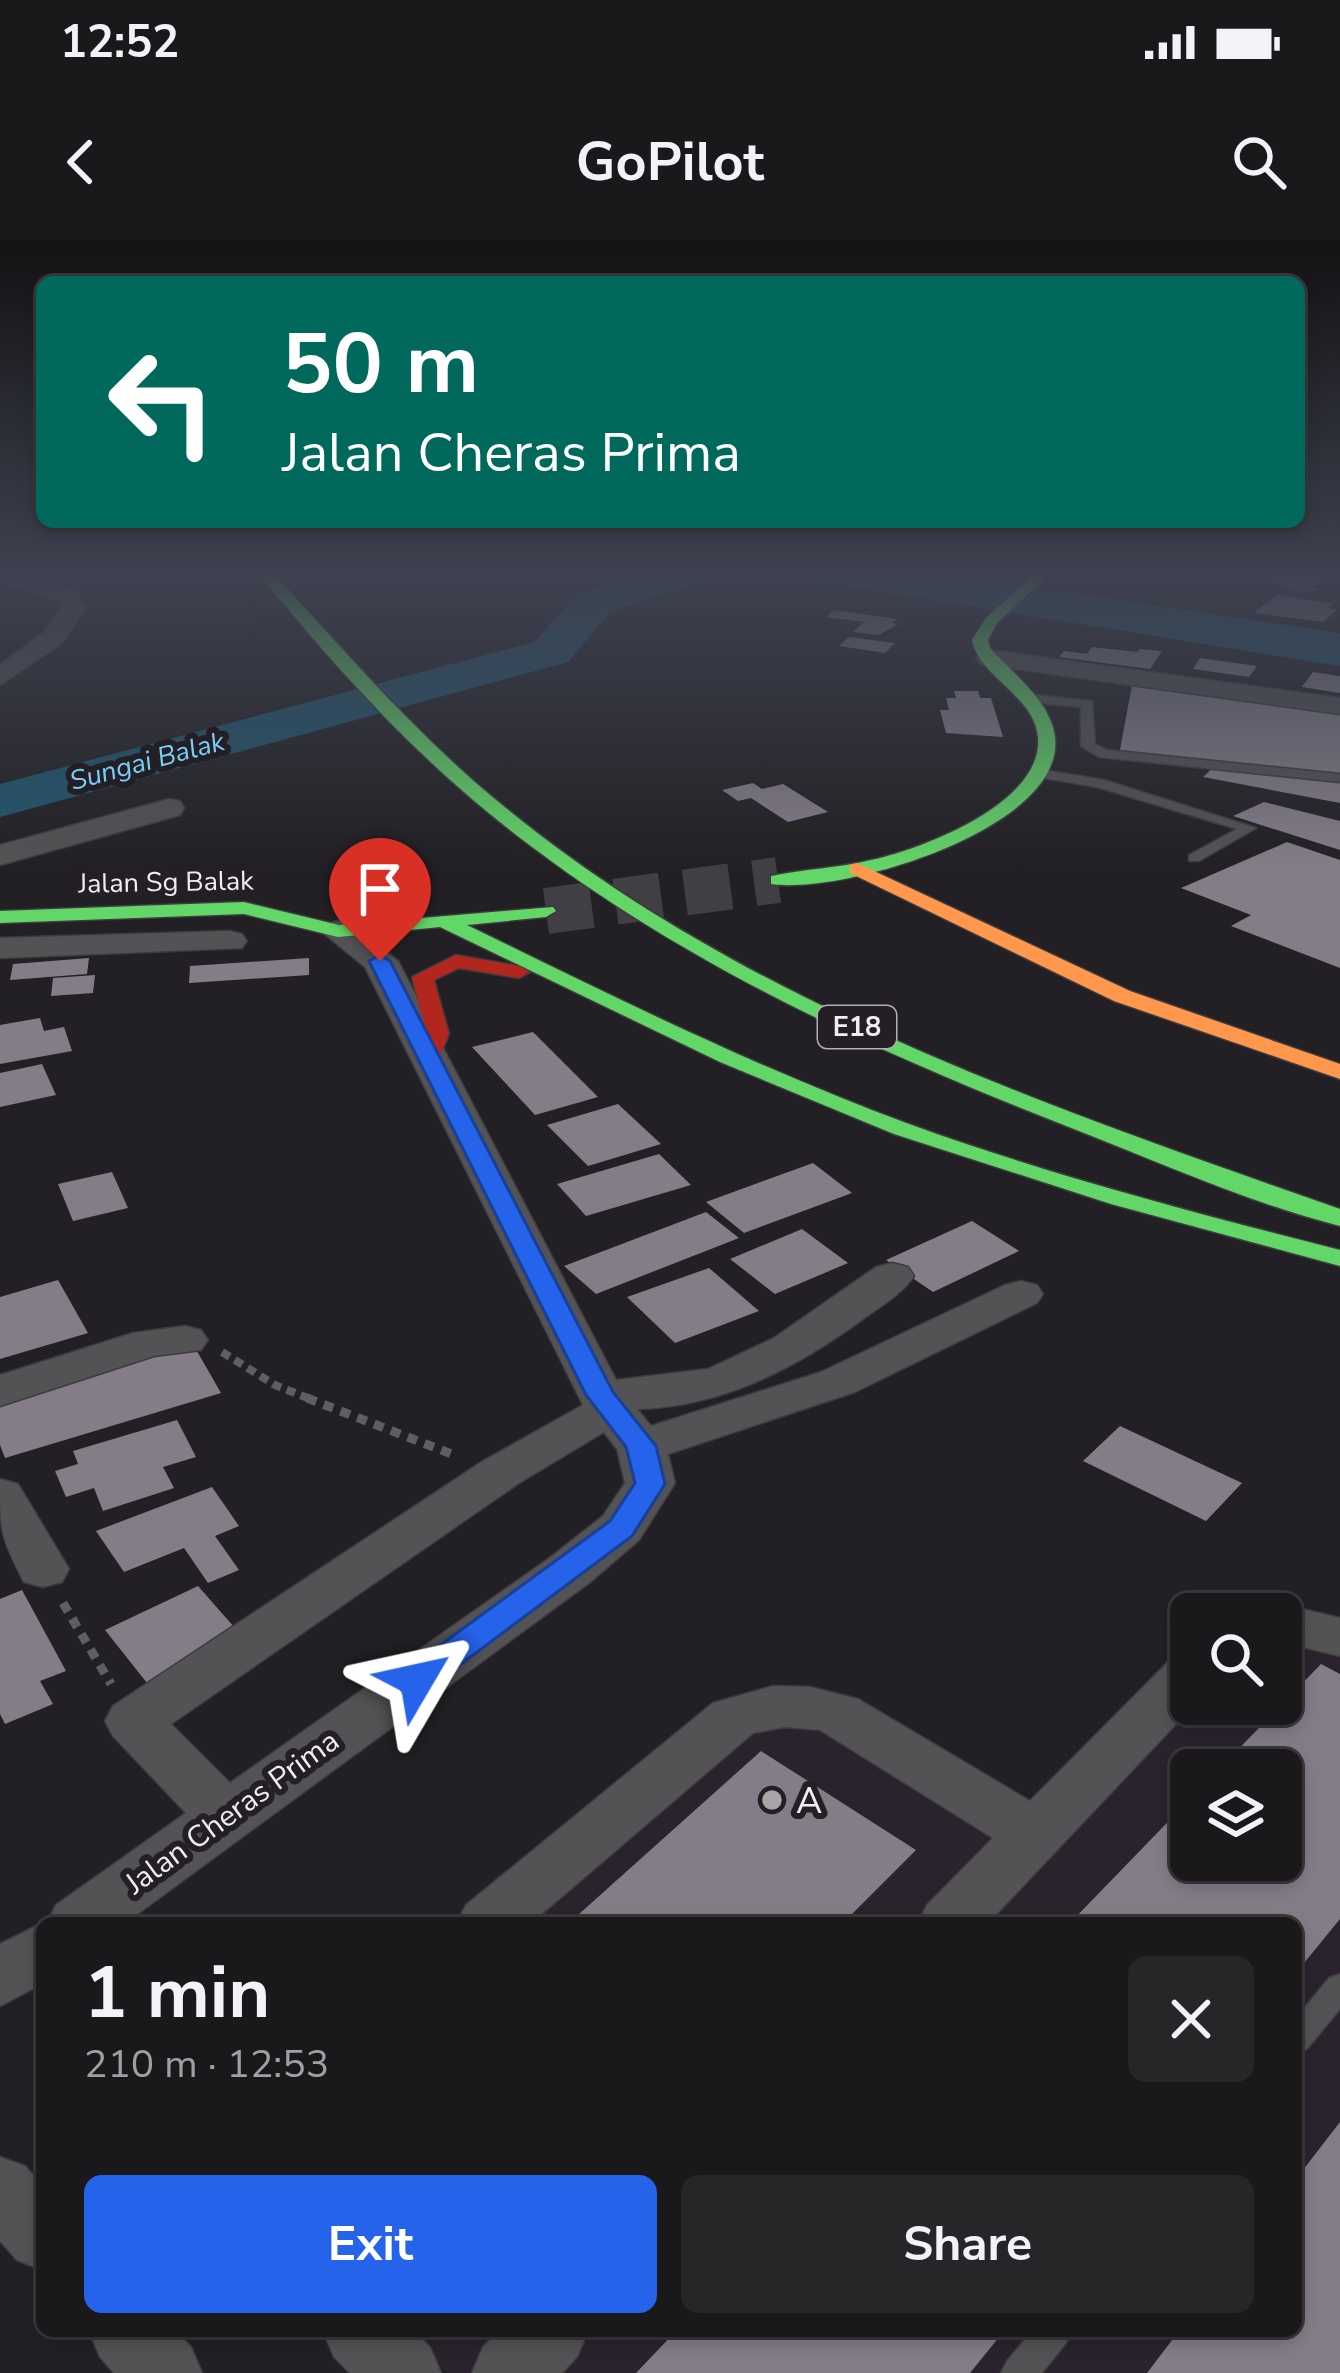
<!DOCTYPE html>
<meta charset="utf-8">
<style>
:root{--surface:#1a181b;--page:#272528;--text:#f1f3f6;--muted:#9fa0a3;--line:#38373a;--accent:#2563eb}
body{margin:0;font-family:"Nunito Sans",sans-serif;background:var(--page);color:var(--text);height:100vh;display:flex;flex-direction:column;font-size:45px;white-space:nowrap}
*{box-sizing:border-box;margin:0}
p{font-size:39px;color:var(--muted)}
.icon{flex:none;width:66px;height:66px;fill:none;stroke:currentColor;stroke-width:2;stroke-linecap:round;stroke-linejoin:round}
.map{position:relative;flex:1;overflow:hidden}
.panel{position:absolute;left:36px;top:1677px;width:1266px;height:420px;display:flex;flex-direction:column;background:var(--surface);border-radius:18px;box-shadow:0 6px 18px #0003,0 0 0 3px var(--line)}
.panel>*{flex:none}
.banner{position:absolute;left:36px;top:36px;width:1269px;height:252px;border-radius:18px;box-shadow:0 6px 18px #0003,0 0 0 3px var(--line);background:#00695c;color:#fff;overflow:hidden}
.controls{position:absolute;left:1170px;top:1353px;display:grid;gap:24px}
.controls a{display:grid;place-items:center;width:132px;height:132px;border-radius:18px;background:var(--surface);box-shadow:0 6px 18px #0003,0 0 0 3px var(--line);font-size:60px}
.pin{position:absolute;display:grid;place-items:center;width:102px;height:102px;color:#fff;margin:-123px -51px;border-radius:50% 50% 50% 0;rotate:-45deg;box-shadow:0 0 12px #0007}
.pin .icon{rotate:45deg}
.me{position:absolute;width:132px;margin:-66px;rotate:54deg;stroke-linejoin:round;filter:drop-shadow(0 0 9px #0008)}
.turn{display:flex;align-items:center;gap:42px;height:252px;padding:0 48px;font-size:54px}
.turn .icon{width:156px;height:156px;stroke-width:2.5}
.turn b{display:block;font-size:84px;line-height:102px}
.round{display:grid;place-items:center;flex:none;width:126px;height:126px;border-radius:18px;background:var(--page)}
.head{display:flex;align-items:center;justify-content:space-between;height:204px;padding:0 48px}
h1{font-size:72px;font-weight:700;line-height:90px}
.action{display:flex;gap:24px;margin-top:auto;padding:24px 48px}
.action a{flex:1;height:138px;border-radius:18px;background:var(--accent);color:#fff;font-size:48px;font-weight:700;line-height:138px;text-align:center}
.action a+a{background:var(--page);color:var(--text)}
.status{display:flex;justify-content:space-between;align-items:center;height:84px;padding:0 60px;background:var(--surface);direction:ltr}
.status svg{height:33px;fill:currentColor}
header{display:flex;justify-content:space-between;align-items:center;height:156px;padding:0 48px;background:var(--surface);font-size:54px;font-weight:700}
.map>svg:first-child{display:block}
.built{fill:#2a232e;fill-rule:evenodd}
.water{fill:#20556d}
.lines{fill:none;stroke-linecap:round;stroke-linejoin:round}
.river{fill:#20556d;fill-rule:evenodd}
.building{fill:#847d88}
.secondary-tunnel{stroke:#413f43;stroke-width:46;stroke-dasharray:46 24;stroke-linecap:butt}
.lane-casing{stroke:#3d3b3e;stroke-width:3}
.street-casing{stroke:#3d3b3e;stroke-width:3}
.fast-casing{stroke:#3d3b3e;stroke-width:3}
.slow-casing{stroke:#3d3b3e;stroke-width:3}
.jam-casing{stroke:#3d3b3e;stroke-width:3}
.path-far1{stroke:#5f5e60;stroke-width:8;stroke-dasharray:9 6;stroke-linecap:butt}
.path{stroke:#5f5e60;stroke-width:9;stroke-dasharray:10 8;stroke-linecap:butt}
.lane{fill:#535254;fill-rule:evenodd}
.street{fill:#535254;fill-rule:evenodd}
.fast{fill:#63d668;fill-rule:evenodd}
.slow{fill:#ff974d;fill-rule:evenodd}
.jam{fill:#b3261e;fill-rule:evenodd}
.route{fill:#2563eb;stroke:#184099;stroke-width:3}
.poi-dot{fill:#a8a5a9;stroke:#231f25;stroke-width:4.5}
.labels{text-anchor:middle;stroke-width:12;stroke-linejoin:round;paint-order:stroke}
.far-water-label{font-size:27px;font-style:italic;fill:#78cff9;stroke:#231f25}
.far-street-label{font-size:27px;fill:#f0edf1;stroke:#231f25}
.shield{fill:#231f25;stroke:#b2afb4;stroke-width:3}
.shield-label{font-size:27px;font-weight:bold;fill:#f0edf1}
.street-label{font-size:30px;fill:#f0edf1;stroke:#231f25}
.near-poi-label{font-size:36px;fill:#f0edf1;stroke:#231f25;text-anchor:start}
</style>
<div class="status"><b>12:52</b><svg viewBox="0 0 49 12"><path d="M0 12V9h3v3zM5 12V6h3v6zM10 12V3h3v9zM15 12V0h3v12zM26 1h20v11H26zM47 4h2v5h-2z"/></svg></div>
<header><svg class="icon" aria-label="back" viewBox="0 0 24 24"><path d="M15 5l-7 7 7 7"/></svg>GoPilot<svg class="icon" aria-label="search" viewBox="0 0 24 24"><circle cx="10" cy="10" r="6"/><path d="M15 15l6 6"/></svg></header>
<div class="map">
<svg width="1340" height="2133" viewBox="0 0 1340 2133">
<rect width="100%" height="100%" fill="#222024"/>
<path class="built" d="M1281,1397L1340,1413V2133H448L404,2091H1296V1683H521L747,1490L812,1482L1037,1620L1191,1464H1281ZM1191,1530H1281V1620H1191Z"/>
<path class="water" d="M1059,351L1340,393V425L1037,372Z"/>
<g class="lines">
<path class="river" d="M648,331H711L705,340L610,372L568,422L0,577V544L534,402L578,354Z
M814,331H914L1340,398V426L835,344L820,340Z"/>
</g>
<path class="building" d="M1298,331H1306L1332,339L1308,346L1320,349L1304,353L1264,339Z
M1277,354L1333,364L1328,368L1337,370L1323,382L1254,373Z
M834,370L897,379L892,383L898,384L879,395L853,392L864,382L826,377Z
M849,397L895,403L885,413L839,406Z
M1092,407L1138,412L1140,409L1162,411L1150,429L1059,417L1064,411L1087,414Z
M1200,418L1257,426L1249,437L1193,429Z
M1313,432L1340,436V453L1302,447Z
M1132,445L1340,467V563L1203,537L1217,524L1119,515Z
M954,451H978L980,458H991L1003,497L946,493L940,470H949L946,458H956Z
M753,543L762,549L783,544L828,572L788,582L751,558L738,561L722,550Z
M1264,562L1340,581V610L1233,576Z
M1287,602L1340,620V728L1231,686L1251,675L1181,648Z
M89,718L87,734L10,740L13,724Z
M309,718V735L189,743L190,726Z
M95,735L93,753L51,756L53,738Z
M40,778L44,791L64,787L72,811L0,824V785Z
M533,792L598,857L535,875L472,807Z
M42,824L56,855L0,867V833Z
M618,864L661,904L588,926L547,885Z
M659,914L691,945L586,976L557,944Z
M813,923L852,953L744,993L706,962Z
M112,932L128,968L73,981L58,944Z
M706,972L739,998L596,1054L564,1026Z
M972,981L1019,1011L933,1052L886,1020Z
M802,989L848,1023L775,1054L730,1019Z
M709,1028L759,1071L675,1103L627,1057Z
M58,1040L88,1093L0,1119V1057Z
M190,1099L221,1153L5,1218L0,1205V1154Z
M177,1180L196,1217L163,1227L174,1248L103,1271L94,1248L66,1257L55,1231L78,1224L73,1211Z
M1120,1186L1242,1243L1206,1281L1083,1221Z
M212,1247L239,1286L215,1296L239,1330L208,1343L184,1308L124,1332L96,1291Z
M198,1346L242,1396L147,1443L105,1390Z
M22,1350L66,1431L40,1441L53,1464L5,1484L0,1474V1359Z
M1321,1424L1340,1434V1679L1296,1733V1683H1070L1191,1558V1620H1281V1530H1218Z
M761,1511L916,1610L843,1683H569Z
M1340,1882V2133H1147L1179,2091H1296V1939Z
M676,2091H1004L970,2133H636Z"/>
<g class="lines">
<path class="secondary-tunnel" d="M546,671L778,640"/>
<g class="lane-casing">
<path id="lane" d="M1025,454L1092,461L1095,504L1107,510L1340,534V542L1099,517L1081,506V467L1020,461V455Z
M1043,530L1104,540L1256,588L1199,621H1189V615L1237,589L1097,547L1038,537V531Z
M1340,1734V1769L1307,1809L1296,1813V1778L1329,1738Z
M1032,2091H1071L1066,2103L1042,2133H1001L1007,2121Z"/>
</g>
<g class="street-casing">
<path id="street" d="M0,331L75,350L87,366L62,403L0,445V425L44,392L62,366L57,360L0,343Z
M989,410L1340,458V474L980,424L976,418Z
M169,559L180,561L184,568L180,575L0,625V605Z
M338,681L350,684L398,721L616,1140L708,1129L774,1098L876,1027L892,1023L908,1027L914,1036C902,1054 881,1066 863,1079C796,1128 722,1167 637,1169L651,1186L821,1132L1005,1045L1021,1041L1037,1045L1043,1054L1037,1063L855,1152L668,1214L675,1243L639,1300L589,1343L125,1683H47L56,1665L186,1573L113,1496L105,1481L113,1466L483,1221L583,1165L365,727L321,691L326,684ZM604,1192L617,1209L625,1243L603,1276L551,1317L230,1543L171,1484L519,1243Z
M230,691L242,694L247,701L242,708L0,718V698Z
M185,1086L201,1090L208,1100L201,1110L154,1116L0,1166V1135L133,1093Z
M0,1239L18,1244L69,1329L62,1342L43,1347L24,1342C0,1296 0,1291 0,1239Z
M1281,1364L1340,1378V1416L1281,1402V1374H1259Z
M1191,1413V1464H1195L988,1683H918L927,1665L993,1598L820,1490L785,1487L753,1493L531,1683H457L466,1665L713,1463L773,1446L810,1447L858,1459L1030,1561L1171,1419Z
M42,1683V1744L0,1766V1704Z
M0,1917L25,1926L42,1945V2030L17,2020L0,2001Z
M89,2091H176L191,2107L202,2133H114L100,2117Z
M323,2091H413L430,2107L441,2133H350L334,2117Z
M499,2091H588L577,2117L562,2133H472L483,2107Z"/>
</g>
<g class="fast-casing">
<path id="fast" d="M257,331H271C345,411 416,495 501,564C742,763 1049,867 1340,969V986C1252,964 1159,922 1074,889C868,809 663,715 490,574C404,504 326,417 257,331Z
M1038,331H1053L997,383L988,400L990,408C1012,433 1051,461 1055,497C1066,589 841,655 771,644V636C804,629 838,628 871,620C922,609 1044,563 1038,497C1034,455 980,438 972,400L986,378Z
M244,662L339,685L553,667L556,671L546,677L467,685C612,756 757,828 909,884C1050,935 1195,973 1340,1010V1026L1111,964L894,894L720,822L440,687L338,697L244,674L0,683V671Z"/>
</g>
<g class="slow-casing">
<path id="slow" d="M857,623L1130,751L1340,824V839L1114,761L850,633V625Z"/>
</g>
<g class="jam-casing">
<path id="jam" d="M456,715L519,726L530,732L519,738L459,728L434,740L449,794L438,820H422L419,815L427,794L412,737Z"/>
</g>
<path class="path-far1" d="M222,1112L275,1145L315,1161"/>
<path class="path" d="M307,1158L454,1215
M63,1363L111,1444"/>
<use href="#lane" class="lane"/>
<use href="#street" class="street"/>
<use href="#fast" class="fast"/>
<use href="#slow" class="slow"/>
<use href="#jam" class="jam"/>
</g>
<linearGradient id="sky" x2="0" y2="1"><stop stop-color="#131214"/><stop offset="0.53" stop-color="#3e4250"/><stop offset="1" stop-color="#3e4250" stop-opacity="0"/></linearGradient>
<rect width="1340" height="629" fill="url(#sky)"/>
<path class="route" d="M380,715L390,721L613,1152L656,1206L665,1244L632,1296L429,1448L417,1452L405,1448L400,1440L405,1431L610,1281L635,1243L626,1207L586,1155L369,721Z"/>
<circle class="poi-dot" cx="772" cy="1560" r="12"/>
<g class="labels">
<g class="far-water-label">
<text transform="translate(147 521) rotate(-15)" y="9">Sungai Balak</text>
</g>
<g class="far-street-label">
<text transform="translate(166 642) rotate(-1)" y="9">Jalan Sg Balak</text>
</g>
<rect class="shield" x="818" y="766" width="78" height="42" rx="9"/>
<g class="shield-label">
<text x="857" y="796">E18</text>
</g>
<g class="street-label">
<text transform="translate(232 1572) rotate(-36)" y="10">Jalan Cheras Prima</text>
</g>
<g class="near-poi-label">
<text x="796" y="1573">A</text>
</g>
</g>
</svg>
<div class="controls">
<a><svg class="icon" aria-label="search" viewBox="0 0 24 24"><circle cx="10" cy="10" r="6"/><path d="M15 15l6 6"/></svg></a>
<a><svg class="icon" aria-label="layers" viewBox="0 0 24 24"><path d="M12 4l9 5-9 5-9-5zM3 14l9 5 9-5"/></svg></a>
</div>
<div class="pin" style="left:380px;top:721px;background:#d93025"><svg class="icon" aria-label="arrive" viewBox="0 0 24 24"><path d="M6 21V4h12l-3 4 3 4H6"/></svg></div>
<svg class="me" style="left:417px;top:1440px" viewBox="-20 -20 40 40"><path d="M0-17L14 15 0 8-14 15z" fill="#2563eb" stroke="#fff" stroke-width="4"/></svg>
<div class="banner">
<div class="turn"><svg class="icon" aria-label="left" viewBox="0 0 24 24"><path d="M17 20v-9H6M10 6l-5 5 5 5"/></svg><div><b>50 m</b>Jalan Cheras Prima</div></div>
</div>
<section class="panel">
<div class="head"><div><h1>1 min</h1><p>210 m · 12:53</p></div><a class="round"><svg class="icon" aria-label="close" viewBox="0 0 24 24"><path d="M6 6l12 12M18 6L6 18"/></svg></a></div>
<div class="action"><a>Exit</a><a>Share</a></div>
</section>
</div>
